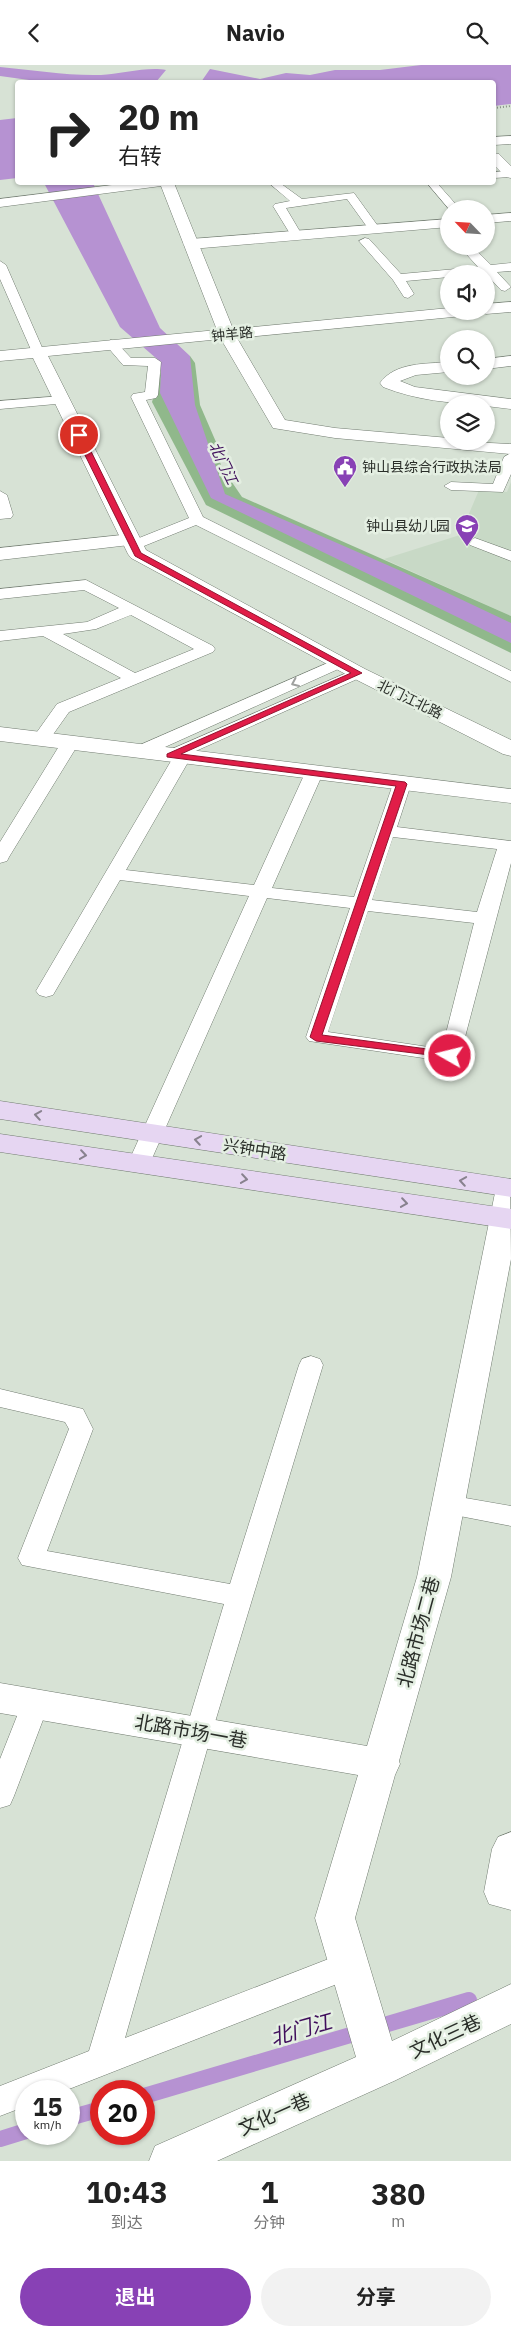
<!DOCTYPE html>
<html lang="zh">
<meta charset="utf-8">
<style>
:root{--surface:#fff;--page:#f2f2f2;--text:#222;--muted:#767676;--accent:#8841b5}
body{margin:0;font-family:"IBM Plex Sans","Noto Sans SC",sans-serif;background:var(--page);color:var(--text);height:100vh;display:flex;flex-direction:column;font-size:19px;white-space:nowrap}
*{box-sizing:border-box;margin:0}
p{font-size:16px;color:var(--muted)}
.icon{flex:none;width:28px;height:28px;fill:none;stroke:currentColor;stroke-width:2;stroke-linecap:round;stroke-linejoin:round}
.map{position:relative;height:2096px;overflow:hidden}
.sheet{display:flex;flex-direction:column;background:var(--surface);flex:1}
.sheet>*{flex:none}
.hud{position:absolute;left:15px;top:15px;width:481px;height:105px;border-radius:5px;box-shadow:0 1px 4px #0004;background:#fff;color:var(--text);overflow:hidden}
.needle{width:32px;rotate:295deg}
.controls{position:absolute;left:440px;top:135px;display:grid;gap:10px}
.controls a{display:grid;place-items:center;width:55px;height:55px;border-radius:50%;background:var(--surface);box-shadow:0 1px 4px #0004;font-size:25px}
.speed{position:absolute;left:15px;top:2015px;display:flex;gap:10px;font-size:25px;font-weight:700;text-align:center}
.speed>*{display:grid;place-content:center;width:65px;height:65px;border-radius:50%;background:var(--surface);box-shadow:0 1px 4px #0004;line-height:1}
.speed small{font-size:12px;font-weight:400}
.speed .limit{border:8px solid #d22;background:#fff;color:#111}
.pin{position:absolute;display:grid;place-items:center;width:42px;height:42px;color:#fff;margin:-21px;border:2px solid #fff;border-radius:50%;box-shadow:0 1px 5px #0007}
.me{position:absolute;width:55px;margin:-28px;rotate:278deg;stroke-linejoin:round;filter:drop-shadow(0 0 4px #0008)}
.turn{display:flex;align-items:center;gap:18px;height:105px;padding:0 20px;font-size:22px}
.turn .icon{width:65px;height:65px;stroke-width:2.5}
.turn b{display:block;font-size:35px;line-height:42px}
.eta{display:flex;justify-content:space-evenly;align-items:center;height:85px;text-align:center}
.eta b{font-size:30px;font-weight:700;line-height:35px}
.cta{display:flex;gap:10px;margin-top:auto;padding:10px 20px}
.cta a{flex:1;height:58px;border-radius:30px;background:var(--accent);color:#fff;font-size:20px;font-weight:700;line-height:58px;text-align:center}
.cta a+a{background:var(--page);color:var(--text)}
header{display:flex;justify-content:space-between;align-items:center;height:65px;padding:0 20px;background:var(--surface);font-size:22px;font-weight:700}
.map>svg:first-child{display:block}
.built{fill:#c8d9c6}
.green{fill:#90b88b}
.water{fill:#b692d2}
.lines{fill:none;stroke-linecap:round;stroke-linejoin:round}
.stream{stroke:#b692d2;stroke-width:16}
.service-casing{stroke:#727c71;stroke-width:1}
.minor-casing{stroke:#727c71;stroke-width:1}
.tertiary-casing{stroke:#727c71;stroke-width:1}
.secondary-casing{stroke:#727c71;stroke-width:1}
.path{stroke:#889086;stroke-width:2;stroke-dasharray:1 2;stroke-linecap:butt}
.service{fill:#fff;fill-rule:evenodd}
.minor{fill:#fff;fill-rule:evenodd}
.tertiary{fill:#fff;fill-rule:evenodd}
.secondary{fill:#e6d6f2;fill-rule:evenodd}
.oneway{stroke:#9fa19f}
.oneway2{stroke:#88828e}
.route{fill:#e11d48;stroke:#92132f}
.labels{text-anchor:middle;stroke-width:5;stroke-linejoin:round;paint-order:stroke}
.far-street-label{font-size:14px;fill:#2a2e29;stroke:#e4efe2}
.far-poi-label{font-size:14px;fill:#2a2e29;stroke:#e4efe2;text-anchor:start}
.far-water-label{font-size:15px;font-style:italic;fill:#400f5c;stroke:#e4efe2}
.street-label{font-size:16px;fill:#2a2e29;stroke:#e4efe2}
.near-street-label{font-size:19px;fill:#2a2e29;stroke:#e4efe2}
.near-water-label{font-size:21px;font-style:italic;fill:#400f5c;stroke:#e4efe2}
</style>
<header><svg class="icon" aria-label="back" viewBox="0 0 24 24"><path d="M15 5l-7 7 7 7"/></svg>Navio<svg class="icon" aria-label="search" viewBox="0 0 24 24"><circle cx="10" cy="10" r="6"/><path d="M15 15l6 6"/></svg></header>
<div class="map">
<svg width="511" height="2096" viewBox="0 0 511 2096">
<rect width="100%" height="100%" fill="#d7e2d5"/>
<path class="built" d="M511,417V551L384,494L460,470L479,425L507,427Z"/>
<path class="green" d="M190,291L195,298L200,340L216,377L221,401L242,432L511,551V588L206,440L152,337L161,307L157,294Z"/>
<path class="water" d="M421,0H511V39L494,41V18L201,17L210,4L260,14L286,8L310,10L335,5H380Z
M0,2C34,5 67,11 101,10C120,9 149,1 166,5L156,17L51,18L0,11Z
M17,53V113L0,115V55Z
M44,118H93L160,263L190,291L195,340L225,429L401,506L511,558V578L211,433L160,328L161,307L157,294L120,262Z"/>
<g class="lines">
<path class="stream" d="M144,2031L469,1935
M69,2053L101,2044
M0,2074L26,2066"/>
<g class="service-casing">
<path id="service" d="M511,106V112L494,113V107Z
M269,118H280L302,134L354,128L380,164L378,166H370L347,134L286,143L302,170L296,173L292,172L273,141L275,139L290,136Z
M427,118H437L460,144H449Z
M365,173L369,174L401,209L478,202L459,181H472L491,200L511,198V206L497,207L511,222L505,226L501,225L485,208L449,209V212L406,216L414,229L408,233L404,232L393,215L359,176Z
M0,196L6,200L44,287L43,290H33L32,287L0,214Z
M111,275L115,276L131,293H155L161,297L158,330L156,333L146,335L203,452L511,606V617L196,460L139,483H129L127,480L129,477L189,453L131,332L133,329L145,327L148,301L123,300L105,279Z
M62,331L69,335L67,338L0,344V336Z
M511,388V409L503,427L451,425L444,421L451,417L493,419L504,392Z
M0,426L7,430L13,450L11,453L0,454Z
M475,473L511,486V496L470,480L468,477Z
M86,515L213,581L215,584L213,587L69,647L47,678H35L32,674L57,639L121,613L43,571L0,576V566L87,557L119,543L84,525L0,534V524ZM131,550L194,584L135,608L63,569L96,564Z
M339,593L345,595L347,598L345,601L145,691H133L130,687L133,683Z
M358,603L364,605L366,608L364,611L189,689L191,692L126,805L254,820L305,708L308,704H320L323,708L272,823L354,832L393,719L396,715H408L411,719L397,762L511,776V798L460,991L457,995L450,997L309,976L306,972L350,843L267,833L150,1098L147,1103L139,1105L131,1103L128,1098L249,831L120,815L53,930L46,932L39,930L36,926L171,696L165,695L162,691L165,687ZM393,772L497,784L477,847L372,835ZM368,846L474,858L442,984L328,967Z
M70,673L76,674L79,678L9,792L7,796L0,798V777L61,678L64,674Z
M311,1291L320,1294L323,1300L212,1667L125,1973L349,1886L360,1890L364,1900L360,1910L64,2026H26V2041L0,2051V2021L89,1986L224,1539L22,1500L18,1493L69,1364L65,1357L0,1342V1324L83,1344L93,1364L47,1486L230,1519L299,1300L302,1294Z
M448,1430L511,1441V1461L439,1447L435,1440L439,1433Z
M35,1628L45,1631L49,1639L14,1731L10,1740L0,1743V1694L25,1631Z"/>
</g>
<g class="minor-casing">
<path id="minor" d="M494,88L499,89L511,101V113L506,112L494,100Z
M511,148V156L486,158V150Z
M449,154V162L191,184L183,179L191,174Z
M511,291V301L486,304V294Z
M449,297V307L416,310L400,316L415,322L511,334V344L486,341V339C451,339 416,335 383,322L380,318C395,297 426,299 449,297Z
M131,469L138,471L141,475L138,479L0,495V483Z
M0,662L511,724V738L0,676Z
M510,1114L511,1194L451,1512L399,1696L400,1699L395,1710L355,1853L392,1976L511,1919V1959L394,2016L217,2096H149L155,2081L356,1992L315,1853L358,1710L0,1648V1618L367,1681L417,1512L496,1123L500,1116Z
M511,1767V1845L489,1839L484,1827L492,1784L498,1772Z"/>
</g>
<g class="tertiary-casing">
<path id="tertiary" d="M511,71V79L494,80V72Z
M128,118H174L233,264L449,243V246H471L463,251L237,273L285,355L335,363L449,373V376L511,379V389L335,373L273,363L221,274L48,291L146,485L365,604L511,675V691L503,689L351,612L131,493L128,489L33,293L0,296V286L217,265L161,121L0,142V134Z
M511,237V247L486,249L480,246H486V239Z"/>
</g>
<g class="secondary-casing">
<path id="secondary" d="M0,1036L511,1114V1132L0,1054Z
M0,1069L511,1144V1164L0,1087Z"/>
</g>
<path class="path" d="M494,43L511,41"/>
<use href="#service" class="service"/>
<use href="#minor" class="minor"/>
<use href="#tertiary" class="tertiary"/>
<use href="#secondary" class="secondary"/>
</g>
<defs><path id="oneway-chevron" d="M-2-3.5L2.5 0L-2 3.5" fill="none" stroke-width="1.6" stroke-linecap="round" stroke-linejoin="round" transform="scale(1.25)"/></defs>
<use class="oneway" href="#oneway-chevron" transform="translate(295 618) rotate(156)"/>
<g class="oneway2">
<use href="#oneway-chevron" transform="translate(38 1050) rotate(-171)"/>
<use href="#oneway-chevron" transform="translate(198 1075) rotate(-171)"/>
<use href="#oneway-chevron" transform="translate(83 1090) rotate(8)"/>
<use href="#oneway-chevron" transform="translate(244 1114) rotate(8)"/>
<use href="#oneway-chevron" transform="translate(463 1116) rotate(-171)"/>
<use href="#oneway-chevron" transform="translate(404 1138) rotate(8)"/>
</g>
<path class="route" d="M79,368L83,370L141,488L362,608L181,689L405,717L407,719L322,970L450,987L454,988V993L316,976L310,972L396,721L167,692V689L351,608L135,491L75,370Z"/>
<defs>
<g id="civic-pin" transform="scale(1.25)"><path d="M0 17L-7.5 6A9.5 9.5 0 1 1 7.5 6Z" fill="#8841b5" stroke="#e4efe2"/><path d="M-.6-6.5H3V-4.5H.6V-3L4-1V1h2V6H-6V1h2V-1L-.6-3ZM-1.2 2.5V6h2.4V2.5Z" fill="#fff"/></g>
<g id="school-pin" transform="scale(1.25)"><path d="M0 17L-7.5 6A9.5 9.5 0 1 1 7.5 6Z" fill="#8841b5" stroke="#e4efe2"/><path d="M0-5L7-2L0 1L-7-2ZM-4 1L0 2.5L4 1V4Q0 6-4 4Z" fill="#fff"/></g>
</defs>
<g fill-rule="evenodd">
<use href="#civic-pin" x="345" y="402"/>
<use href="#school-pin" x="467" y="461"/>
</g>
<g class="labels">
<g class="far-street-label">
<text transform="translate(232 269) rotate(-6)" y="5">钟羊路</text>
<text transform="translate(410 634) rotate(26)" y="5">北门江北路</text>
</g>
<g class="far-poi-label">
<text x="362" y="407">钟山县综合行政执法局</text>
<text x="450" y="466" text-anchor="end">钟山县幼儿园</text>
</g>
<g class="far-water-label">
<text transform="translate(223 398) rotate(64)" y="5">北门江</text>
</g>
<g class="street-label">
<text transform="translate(255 1084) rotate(9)" y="6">兴钟中路</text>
</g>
<g class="near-street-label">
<text transform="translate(418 1567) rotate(-75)" y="7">北路市场二巷</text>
<text transform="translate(191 1666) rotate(10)" y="7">北路市场一巷</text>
<text transform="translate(445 1971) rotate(-25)" y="7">文化三巷</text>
<text transform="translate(274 2049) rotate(-24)" y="7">文化一巷</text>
</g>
<g class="near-water-label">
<text transform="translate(301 1965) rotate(-16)" y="7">北门江</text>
</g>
</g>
</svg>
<div class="controls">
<a><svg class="needle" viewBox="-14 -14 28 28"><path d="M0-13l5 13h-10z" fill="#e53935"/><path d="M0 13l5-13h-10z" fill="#767676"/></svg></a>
<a><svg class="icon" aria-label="sound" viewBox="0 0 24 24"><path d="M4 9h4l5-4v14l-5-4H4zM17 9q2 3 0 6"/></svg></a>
<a><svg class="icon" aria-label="search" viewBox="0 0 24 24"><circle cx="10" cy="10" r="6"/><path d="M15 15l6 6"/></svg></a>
<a><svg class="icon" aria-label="layers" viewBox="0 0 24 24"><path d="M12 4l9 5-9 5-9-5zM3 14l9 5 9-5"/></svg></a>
</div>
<div class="speed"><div>15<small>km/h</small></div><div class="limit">20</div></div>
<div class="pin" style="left:79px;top:370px;background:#d93025"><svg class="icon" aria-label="arrive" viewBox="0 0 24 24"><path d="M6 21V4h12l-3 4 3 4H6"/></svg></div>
<svg class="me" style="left:450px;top:991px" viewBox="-20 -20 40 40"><circle r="17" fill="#e11d48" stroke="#fff" stroke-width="3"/><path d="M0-11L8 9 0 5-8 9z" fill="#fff"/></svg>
<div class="hud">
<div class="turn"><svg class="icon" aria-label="right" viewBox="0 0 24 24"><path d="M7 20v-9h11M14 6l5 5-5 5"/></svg><div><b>20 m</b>右转</div></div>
</div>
</div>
<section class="sheet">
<div class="eta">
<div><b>10:43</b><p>到达</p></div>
<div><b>1</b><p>分钟</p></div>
<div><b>380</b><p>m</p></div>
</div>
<div class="cta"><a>退出</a><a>分享</a></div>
</section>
